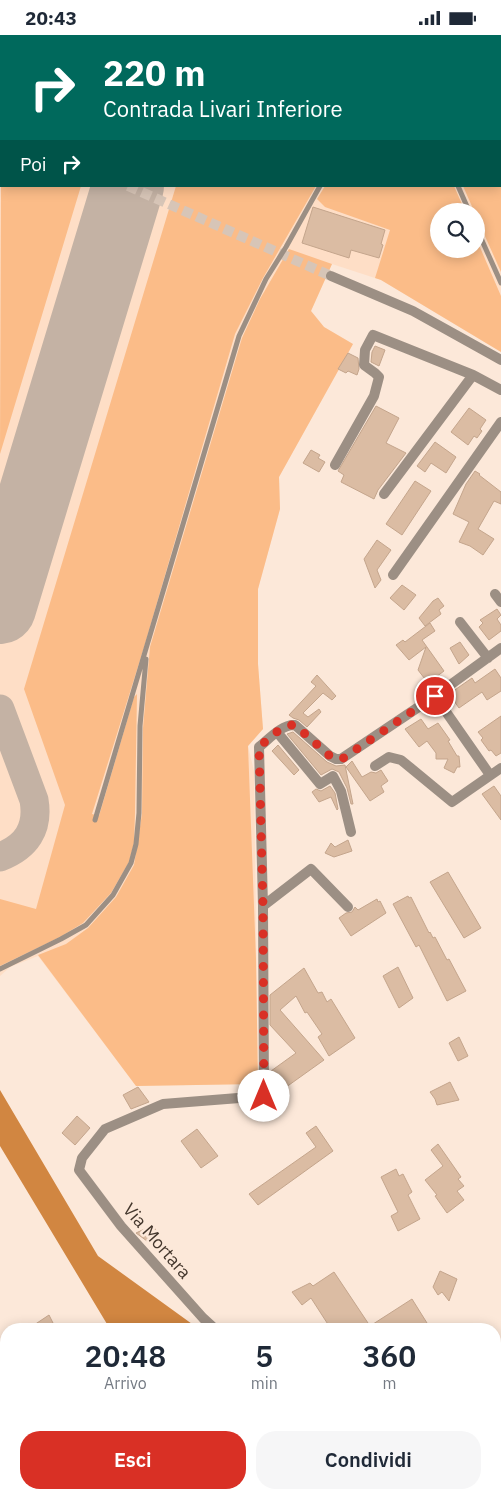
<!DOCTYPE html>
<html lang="it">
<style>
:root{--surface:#fff;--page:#f6f6f7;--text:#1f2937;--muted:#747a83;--accent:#d93025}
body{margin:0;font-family:"IBM Plex Sans",sans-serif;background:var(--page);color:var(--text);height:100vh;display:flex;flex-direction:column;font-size:19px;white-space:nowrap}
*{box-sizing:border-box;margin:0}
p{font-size:16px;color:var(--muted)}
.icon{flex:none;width:28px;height:28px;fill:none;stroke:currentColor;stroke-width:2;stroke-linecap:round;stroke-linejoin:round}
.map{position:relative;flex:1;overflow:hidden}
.panel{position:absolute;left:0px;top:1288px;width:501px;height:176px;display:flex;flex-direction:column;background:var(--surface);border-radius:20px 20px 0 0;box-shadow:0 2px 12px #0003}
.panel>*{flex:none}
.top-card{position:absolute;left:0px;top:0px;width:501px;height:152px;box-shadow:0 2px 12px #0003;background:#00695c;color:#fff;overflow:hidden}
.tools{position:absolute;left:430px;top:168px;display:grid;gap:10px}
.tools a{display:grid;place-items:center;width:55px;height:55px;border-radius:50%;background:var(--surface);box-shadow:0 2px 12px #0003;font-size:25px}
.pin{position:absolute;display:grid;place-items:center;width:42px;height:42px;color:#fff;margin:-21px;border:2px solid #fff;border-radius:50%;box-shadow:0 1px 5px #0007}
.me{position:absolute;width:55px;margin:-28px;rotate:0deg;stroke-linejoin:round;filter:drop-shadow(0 0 4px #0008)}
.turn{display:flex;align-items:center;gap:18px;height:105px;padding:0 20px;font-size:22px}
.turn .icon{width:65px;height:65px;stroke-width:2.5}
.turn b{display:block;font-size:35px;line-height:42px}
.then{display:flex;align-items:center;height:48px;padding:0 20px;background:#0003;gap:10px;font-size:19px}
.eta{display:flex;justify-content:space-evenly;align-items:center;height:85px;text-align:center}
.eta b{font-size:30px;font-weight:600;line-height:35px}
.action{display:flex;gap:10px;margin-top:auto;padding:10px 20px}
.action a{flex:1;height:58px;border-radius:20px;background:var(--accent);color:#fff;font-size:20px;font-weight:600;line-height:58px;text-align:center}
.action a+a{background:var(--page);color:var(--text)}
.status{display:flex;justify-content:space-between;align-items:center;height:35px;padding:0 25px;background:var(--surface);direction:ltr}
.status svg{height:14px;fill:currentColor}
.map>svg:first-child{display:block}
.built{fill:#fedec6;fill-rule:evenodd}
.green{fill:#fbbc88}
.water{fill:#d18641}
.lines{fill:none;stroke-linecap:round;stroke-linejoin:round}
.taxiway{stroke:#c4b2a4;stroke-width:29}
.runway{stroke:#c4b2a4;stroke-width:72}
.building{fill:#dbbca3;stroke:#c4a58c}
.street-tunnel{stroke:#d7c5b7;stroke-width:10;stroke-dasharray:10 5;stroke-linecap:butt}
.lane{stroke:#9c8f84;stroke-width:5}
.street{stroke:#9c8f84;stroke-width:10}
.route{stroke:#d93025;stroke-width:9;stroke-dasharray:0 16.2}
.labels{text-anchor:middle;stroke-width:5;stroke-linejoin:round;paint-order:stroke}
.street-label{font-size:18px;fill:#44372d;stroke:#fce8d9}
</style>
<div class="status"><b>20:43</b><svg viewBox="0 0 49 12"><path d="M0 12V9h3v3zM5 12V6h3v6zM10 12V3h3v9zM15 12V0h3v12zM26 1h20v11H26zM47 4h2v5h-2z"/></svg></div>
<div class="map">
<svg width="501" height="1463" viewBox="0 0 501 1463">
<rect width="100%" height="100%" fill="#fce8d9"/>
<path class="built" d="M13,0H501V317L381,245L332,229L311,276L324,292L353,309L279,442L280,474L258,554V629L263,694L248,711L254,736L258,1049L136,1051L38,921L10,932L0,941V100L1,97V151H500V1H13ZM439,176H476V214H439Z"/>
<path class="green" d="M221,0H406L221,1Z
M414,0H501V237L476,181V176H474L463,151H500V1H413Z
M1,149V151H81L0,419Z
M176,151H316L263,243L235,299L145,609L92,779L99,781L134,662L137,659L135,778L134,808L129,827L111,858L83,888L60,902L0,931V864L36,874L65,770L24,654Z
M325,151H454L465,176H439V214H476V203L501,261V317L381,245L375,243L390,195L325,172L317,164Z
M289,214L332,229L311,276L324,292L353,309L279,442L280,474L258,554V629L263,694L248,711L256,924L258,1049L136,1051L38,920L66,909L88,893L116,862L134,830L142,779L143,693L150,612L242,303L260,264Z"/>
<path class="water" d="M0,1055L98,1221L199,1294H110L0,1111Z
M216,1458H370L361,1463H221Z"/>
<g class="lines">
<path class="taxiway" d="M0,674L34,765C39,794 26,812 0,822"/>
<path class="runway" d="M173,1V0
M0,573L128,151"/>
</g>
<path class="building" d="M313,172L385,195L381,209L383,210L379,223L351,215L349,223L302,208Z
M375,311L385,315L379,331L371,327L372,317Z
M348,318L358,323L359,334L357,340L348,336L346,338L338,334Z
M376,371L399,383L386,408L406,418L378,455L374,464L341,447L344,440L338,436Z
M469,373L486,385L480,394L482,396L477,403L474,401L468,410L451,397Z
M435,407L456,422L446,438L431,428L425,437L417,431Z
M311,415L320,420L318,423L325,427L319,437L303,428Z
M475,436L480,439L479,440L501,457V469L494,466L478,494L494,504L483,520L470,511L459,507L469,487L453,479L466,449Z
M415,446L431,456L402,500L386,489Z
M377,505L391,515L377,535L381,545L375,553L364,524Z
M402,550L416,560L404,575L390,563Z
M438,563L444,571L439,575L441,579L425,591L419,583L433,566Z
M497,574L501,580L497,584L501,590V596L489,605L479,592L483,588L480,585Z
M430,588L435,596L422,605L444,636L428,648L418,635L426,612L409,625L396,610L403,605L405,607Z
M460,607L469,620L459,629L450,613Z
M495,634L501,643V656L487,665L482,657L459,673L449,659L472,643L475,648Z
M317,640L336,661L332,665L323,658L303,678L308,682L319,674L321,677L307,692L299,685L293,683L289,680L316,651L311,647Z
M501,681V718L496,721L491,715L489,716L481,705L483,703L478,697Z
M421,684L428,694L438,688L450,705L448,706L457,721H459L460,732H457L454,738L444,733L448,724H436V718L427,706L419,712L405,694Z
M293,697L327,727L336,731L345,730L353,769H351L347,753L339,737L332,734L321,740L287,699Z
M278,710L299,735L294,740L272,716Z
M352,726L362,742L371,737L376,738L381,735L388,746L381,751L384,757L370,766L346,732Z
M330,751L335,758L338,774L337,775L331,762L319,767L312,757L316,754L321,756Z
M494,751L501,761V785L482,759Z
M348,805L352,816L334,822L325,818L331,808L335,812Z
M448,837L481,893L464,903L430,847Z
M408,861L409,863L411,862L429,898L430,897L433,903L435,902L447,925L449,924L466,956L447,966L419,910L416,912L393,869Z
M377,864L378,867L380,866L386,878L351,901L339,883L346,878L352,877L355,872L358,875Z
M398,932L413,963L399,973L383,941Z
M304,933L318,958L322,957L327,967L331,964L355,1003L329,1021L318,1002L322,999L307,977L305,978L296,961L280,975L324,1025L275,1060H271V1036L296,1018L270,990V960Z
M459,1002L468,1021L458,1026L449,1008Z
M450,1047L459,1065L437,1070L435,1064L430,1057Z
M138,1052L149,1067L131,1074L123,1060Z
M77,1081L90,1093L75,1110L62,1098Z
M316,1091L333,1116L258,1170L249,1159L316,1112L306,1098Z
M197,1094L218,1121L201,1133L181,1106Z
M438,1109L461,1142L458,1144L464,1151L457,1156L464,1165L447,1178L435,1161L437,1160L425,1145L443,1131L431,1115Z
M396,1134L399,1141L403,1139L412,1157L408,1160L420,1184L398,1196L391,1181L398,1177L381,1142Z
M153,1190L160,1204L147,1206L136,1198Z
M440,1236L457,1244L449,1266L442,1257L438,1260L433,1252Z
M334,1237L370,1291L412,1264L427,1288L418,1294H331L311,1263L302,1270L292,1257L310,1248L313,1251Z
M49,1280L53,1288L42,1294H28Z"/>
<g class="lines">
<path class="street-tunnel" d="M0,95H1
M128,151L331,241"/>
<path class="lane" d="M39,1L40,0
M408,1L409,0
M0,135L1,130
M458,151L469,176
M476,192L501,248
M95,785L239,301L266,244L286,212L320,151
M0,934L61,904L86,890L113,860L131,828L136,809L139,778L140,691L146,624
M0,1322L6,1318"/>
<path class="street" d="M331,241L413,276L501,325
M335,430L374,361L379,342L375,338L364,330L365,315L373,300L473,340L501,355
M384,459L473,340
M393,540L501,387
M495,559L501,567
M460,587L488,623
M277,697L320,749L333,741L341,756L351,797
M375,731L389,722L401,725L452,767L501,733
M490,740L435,661L501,613
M263,871L311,834L348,872
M215,1294L203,1283L121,1191L79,1135L82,1123L105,1094L163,1069L264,1061L263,871L259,712C269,704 282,689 295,690L330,721L336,724H341L435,661
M495,1390L501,1384
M457,1458L462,1463"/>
</g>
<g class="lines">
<path class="route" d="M264,1061L263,871L259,712C269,704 282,689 295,690L330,721L336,724H342L435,661"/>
</g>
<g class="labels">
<g class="street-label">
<text transform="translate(157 1206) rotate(49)" y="6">Via Mortara</text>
</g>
</g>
</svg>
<div class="tools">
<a><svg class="icon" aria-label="search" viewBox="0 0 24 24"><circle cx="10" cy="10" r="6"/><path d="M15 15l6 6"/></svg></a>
</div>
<div class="pin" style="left:435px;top:661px;background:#d93025"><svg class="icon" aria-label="arrive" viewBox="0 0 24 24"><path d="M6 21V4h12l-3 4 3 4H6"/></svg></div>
<svg class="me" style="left:264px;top:1061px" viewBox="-20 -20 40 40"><circle r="19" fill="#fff"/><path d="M0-13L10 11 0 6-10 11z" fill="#d93025"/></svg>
<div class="top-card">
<div class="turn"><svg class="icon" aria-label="right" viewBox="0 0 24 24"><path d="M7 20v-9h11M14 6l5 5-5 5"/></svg><div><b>220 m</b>Contrada Livari Inferiore</div></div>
<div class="then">Poi<svg class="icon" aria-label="right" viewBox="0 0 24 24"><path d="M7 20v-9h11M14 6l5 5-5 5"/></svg></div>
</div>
<section class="panel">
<div class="eta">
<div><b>20:48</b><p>Arrivo</p></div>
<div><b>5</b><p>min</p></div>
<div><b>360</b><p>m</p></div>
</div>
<div class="action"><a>Esci</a><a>Condividi</a></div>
</section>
</div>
